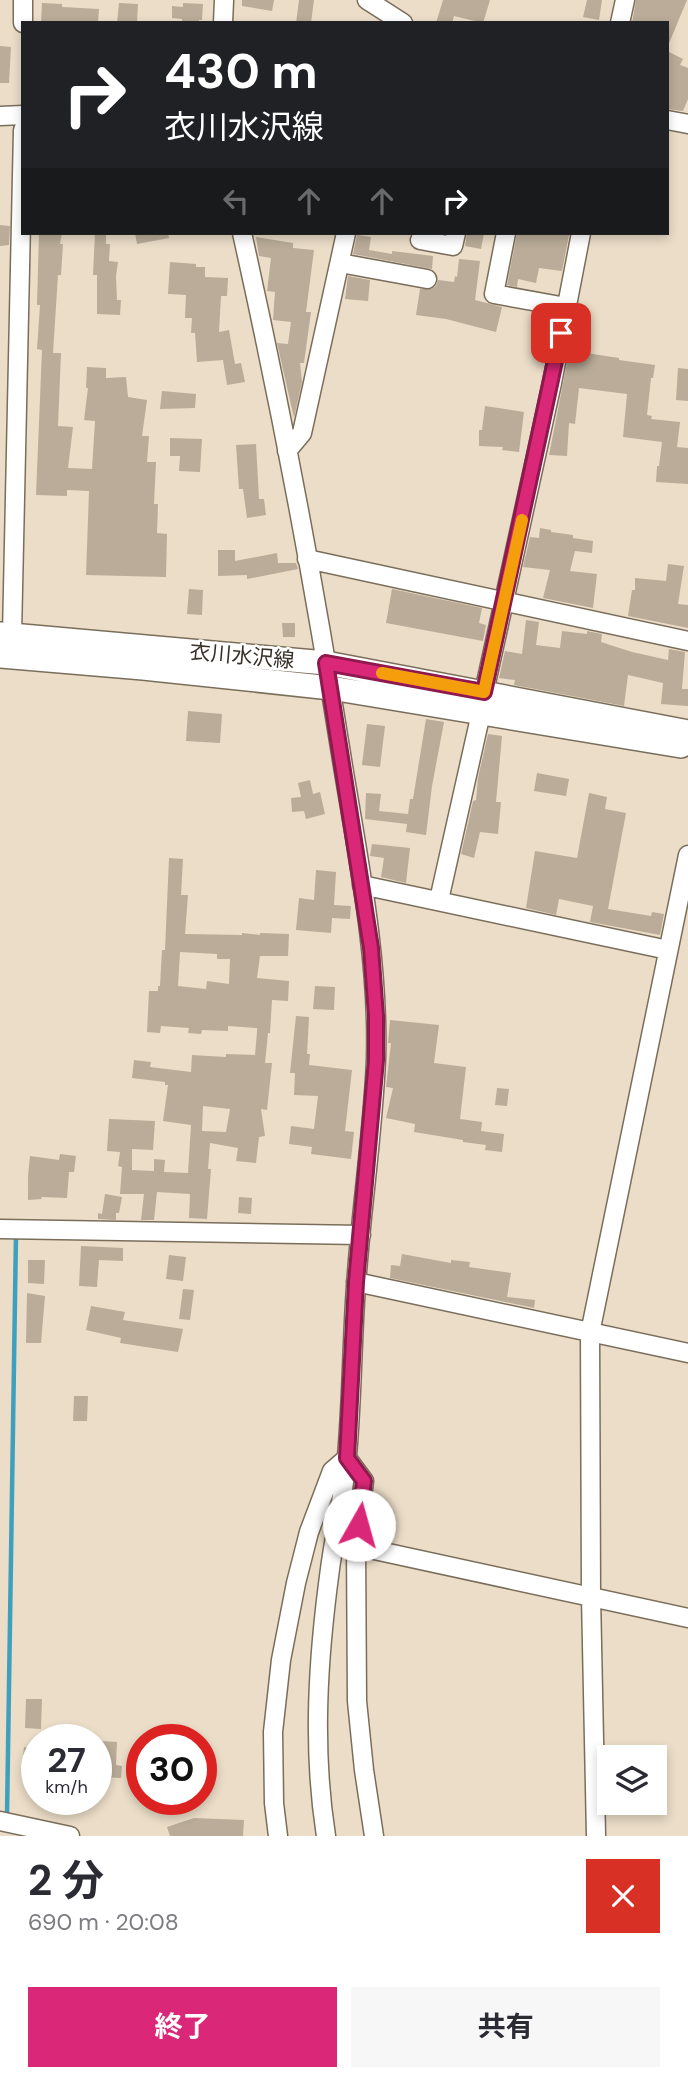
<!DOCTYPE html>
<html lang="ja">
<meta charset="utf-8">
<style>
:root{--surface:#fff;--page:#f7f7f7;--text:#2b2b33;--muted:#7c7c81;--accent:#db2777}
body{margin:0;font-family:"DM Sans","Noto Sans JP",sans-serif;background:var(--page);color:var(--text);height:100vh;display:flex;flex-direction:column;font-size:26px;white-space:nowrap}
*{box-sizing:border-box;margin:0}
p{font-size:23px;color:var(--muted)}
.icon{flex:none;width:38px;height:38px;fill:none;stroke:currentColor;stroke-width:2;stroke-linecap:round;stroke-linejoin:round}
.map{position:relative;height:1836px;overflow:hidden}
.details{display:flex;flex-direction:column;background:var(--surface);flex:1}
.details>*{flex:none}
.banner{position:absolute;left:21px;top:21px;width:648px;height:214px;border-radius:0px;box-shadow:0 4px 10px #0003;background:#202124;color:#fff;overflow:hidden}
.fabs{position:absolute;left:597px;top:1745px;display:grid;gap:14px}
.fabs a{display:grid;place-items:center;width:70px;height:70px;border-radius:0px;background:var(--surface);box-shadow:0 4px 10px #0003;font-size:35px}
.speed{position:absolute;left:21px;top:1724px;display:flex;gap:14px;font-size:35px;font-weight:700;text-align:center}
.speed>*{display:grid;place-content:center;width:91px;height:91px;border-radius:50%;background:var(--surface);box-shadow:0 4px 10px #0003;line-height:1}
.speed small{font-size:18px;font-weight:400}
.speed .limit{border:10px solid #d22;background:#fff;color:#111}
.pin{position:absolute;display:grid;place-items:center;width:60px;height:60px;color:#fff;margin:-30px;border-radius:14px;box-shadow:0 4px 10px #0006}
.me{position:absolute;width:77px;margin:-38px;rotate:7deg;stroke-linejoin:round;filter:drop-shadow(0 0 5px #0008)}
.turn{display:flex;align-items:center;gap:24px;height:147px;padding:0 28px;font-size:32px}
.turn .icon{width:91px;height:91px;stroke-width:2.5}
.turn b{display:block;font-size:49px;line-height:60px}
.lanes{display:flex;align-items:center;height:66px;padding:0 28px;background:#0003;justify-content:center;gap:35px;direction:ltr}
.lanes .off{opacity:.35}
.round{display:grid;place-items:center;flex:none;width:74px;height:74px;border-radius:0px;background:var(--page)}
.headline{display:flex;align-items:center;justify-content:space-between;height:119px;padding:0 28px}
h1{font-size:42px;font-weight:700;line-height:52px}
.button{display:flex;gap:14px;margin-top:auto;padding:14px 28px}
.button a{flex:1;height:80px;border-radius:0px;background:var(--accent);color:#fff;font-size:28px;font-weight:700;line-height:80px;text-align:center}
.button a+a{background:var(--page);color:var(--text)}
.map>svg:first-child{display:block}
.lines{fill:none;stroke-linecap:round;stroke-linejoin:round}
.stream{stroke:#3fa0be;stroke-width:4.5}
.building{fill:#baac98;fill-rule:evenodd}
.minor-casing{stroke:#7a6e5b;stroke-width:21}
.major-casing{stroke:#7a6e5b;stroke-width:26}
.minor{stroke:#fff;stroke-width:18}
.major{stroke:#fff;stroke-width:23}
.route-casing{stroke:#8e194d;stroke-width:18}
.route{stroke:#db2777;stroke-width:12}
.slow{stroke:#f59e0b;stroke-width:12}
.labels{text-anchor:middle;stroke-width:5;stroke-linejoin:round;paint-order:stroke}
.street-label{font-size:21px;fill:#373129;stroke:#fff}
</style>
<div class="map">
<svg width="688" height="1836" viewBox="0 0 688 1836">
<rect width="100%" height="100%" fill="#ebddc8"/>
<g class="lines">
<path class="stream" d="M7,1816L16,1234"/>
</g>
<path class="building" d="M242,0H274L272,11L242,6Z
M299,0H314L311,23H296Z
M443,0H490L483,23L454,16L452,23H436Z
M587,0H602L599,20L583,17Z
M636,0H687L667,48V23H632Z
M42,3L62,4V7L99,9L98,23H41Z
M119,3L138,4L137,23H117Z
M183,3L203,4L202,20H199V23H182V19L172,18V6L183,7Z
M0,46L11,47L9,83H0Z
M667,51L683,59L680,65L688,68V99L683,111L667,109Z
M0,225L10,226L9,245L0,246Z
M39,233H62L60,244H63L61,275H58L53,353H61L58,426L73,427L68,468L92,469L95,421L84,420L88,388H86L87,367L106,368V378L126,377L128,397L147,400L142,436H149L147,462H156L154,504H158L157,533L167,534L166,577L86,575L89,491L67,490V496L36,495L42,350L37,349L40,305H37Z
M95,233H106V244H110L109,261L118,262L116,276L117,300H121L120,315L97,314V275H93Z
M135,233H168L169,238L137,244Z
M467,233H484L481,249L465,246Z
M517,233H548L569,235L562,271L539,268L536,283L518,279L517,287L507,285Z
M357,235L371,237L369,250L392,254V251L433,256L432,269L353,254Z
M256,237L293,243V248L314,250L306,312H311L304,363H300L302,382L294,418L277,343L288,344L291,322L273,320L275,292L267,291L271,258L259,256Z
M459,259L480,261L475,300L502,307L496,332L446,319L416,315L420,289H431L436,286L438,280L454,282L455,276L457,277Z
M170,262L196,264V267H205V277L228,278L227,296H221L219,332L229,330L235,364L241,363L245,382L227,385L223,360L197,362L195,333H191L192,318H185L186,295L168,294Z
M348,276L370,280L368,301L345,299Z
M570,348L587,351L586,353L619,358V360L655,365L653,378H651L647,415L652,416L651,419L680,422L677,447L688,448V484L656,482L657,466H659L662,442L623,437L627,394L579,388L575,424L569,423L567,456L549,455Z
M678,368L688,369V401L676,400Z
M162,391L196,394L195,408L160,409Z
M485,406L524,412L519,452L502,450L503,447L479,446V430H482Z
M170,438L202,439L200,472L179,471L180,456H170Z
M256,444L259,499H264L266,515L247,518L243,489H239L236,445Z
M540,528L551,530V532L573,535V538L593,541L592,553L575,551L570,571L597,574L593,608L543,598L550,570L523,567L530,537L539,538Z
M218,550H235V561L277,553L278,563H296L298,569L247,579V575L218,576Z
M668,564L684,566L678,604L688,605V628L628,616L632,590H635V578L666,581Z
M189,589L203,590L202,615L187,614Z
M392,589L482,608L479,623L486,625L483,641L386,623Z
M526,620L539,622L536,645L560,648L562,631L587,634V631L602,634L601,642L632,652L668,660L669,649L685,652L682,689H688V706L661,704L663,683L628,675L624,706L514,685L515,680L499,678L505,651L522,654Z
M282,623H295V637H283Z
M188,711L222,714L220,743L186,741Z
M426,719L444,722L432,786L426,835L406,832L407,824L365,819L366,793L381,794L379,811L408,814L410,799H413Z
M367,724L385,726L380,767L362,765Z
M488,734L502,736L496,802H501L498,834L480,832L474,858L461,854L473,801L476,800L478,778Z
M537,773L569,779L566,796L534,791Z
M310,780L313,794L320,792L325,814L306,819L304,811L292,812L291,798L301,797L298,783Z
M589,793L607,797L605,809L626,813L608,909L651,916L652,912L664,914L660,935L590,922L593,906L559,899L556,915L526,908L535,851L577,858Z
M372,844L410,848L406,883L381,877L384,858L370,856Z
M169,858L183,859L181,895H188L185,934L242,935V933L260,935V933L289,934L288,956H260L257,978L289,981L288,1001L272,1000L270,1033H268L265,1063H272L267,1110L261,1109L265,1136L259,1137L256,1163L236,1161L238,1148L210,1143L208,1169H211L207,1219L189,1218L190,1194L157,1192L154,1220H141L144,1194H120L122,1167L118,1166L120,1152L107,1151L109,1119L155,1121L153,1150L132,1149V1170L154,1171V1159L165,1160L164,1172L188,1173L191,1125L163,1121L168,1085H165V1082L132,1078L134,1060L151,1062L150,1067L191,1072L192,1055L226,1057V1054L255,1055L257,1032V1028L228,1026V1031L202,1030L201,1034L188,1033L189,1028L161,1026L160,1033L147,1032L149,991H158V986H160L162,950H165ZM180,952L217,954V959H230L229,984L207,981L206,989L178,986ZM203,1106L230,1109L226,1132L202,1131Z
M316,870L336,872L334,905L351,906L350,919L332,918L331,933L296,930L299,898L314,900Z
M315,986L335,987L334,1010L313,1009Z
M296,1016L309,1017L307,1054H310L309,1065L352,1070L345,1131L354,1132L351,1159L311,1154L312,1147L289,1144L291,1126L314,1129L318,1096L294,1095L295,1073H290Z
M390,1020L439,1025L434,1063L466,1067L460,1119L482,1122L481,1131L504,1134L502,1152L485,1150L486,1145L463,1142V1140L414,1132L415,1124L386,1118L393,1088L386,1087L391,1043H388Z
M497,1088L509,1089L507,1106L495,1105Z
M60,1154L76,1156L74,1172H69L67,1198L41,1197L42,1199L28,1200V1176L30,1156L59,1160Z
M105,1194L122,1197L119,1213H116V1220L98,1219V1213L102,1214Z
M239,1197L252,1198L251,1214L238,1213Z
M81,1246L123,1248V1261L99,1260L97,1287L79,1286Z
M402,1254L451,1263V1260L470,1262L469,1267L511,1273L507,1297L535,1300L534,1308L390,1278L391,1265L400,1266Z
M169,1255L186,1257L183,1281L166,1279Z
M28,1260H45L44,1284L28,1283Z
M183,1289L194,1290L190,1320L179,1319Z
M27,1293L45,1296L41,1343H26Z
M91,1306L125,1312L123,1320L183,1329L178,1352L120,1343L121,1338L86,1330Z
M74,1396H88L87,1421H73Z
M26,1699H42L41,1729L25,1728Z
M101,1741L117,1742L116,1765L122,1766L121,1778L99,1777L100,1756H96V1744H101Z
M24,1747L37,1749V1777L21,1775Z
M194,1818L244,1820L243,1836H170L167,1827Z"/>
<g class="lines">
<g class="minor-casing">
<path id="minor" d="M23,0V23
M367,0L403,23
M223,23L224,0
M620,23L625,0
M0,116L23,115
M667,120L688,124
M242,233C281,407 314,583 342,760C358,858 379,959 376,1059C373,1134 361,1210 356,1286C352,1342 352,1399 347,1456C344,1494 335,1531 330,1569C318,1657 312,1747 326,1836
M506,233L494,294L566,307
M420,240L453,246L456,233
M340,263L427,279
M287,451L302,433L346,233
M307,559L688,641
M12,635L23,130
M484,692L552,383L581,233
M362,885L668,950
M439,900L481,713
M0,1229L361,1235
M356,1282L688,1353
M347,1458L364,1481L356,1546L357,1701L364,1770L374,1836
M356,1546L688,1618
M0,1821L70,1836
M278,1836L274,1803L273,1732L281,1660L296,1583L309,1532L332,1471L347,1458
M596,1836L591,1596L590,1333L688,855"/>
</g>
<g class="major-casing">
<path id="major" d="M0,634L326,663L688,732
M0,656L143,668L331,688L681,746"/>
</g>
<use href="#minor" class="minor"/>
<use href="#major" class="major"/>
</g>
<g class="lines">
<g class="route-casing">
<path id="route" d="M359,1525L364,1481L347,1458L356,1282L376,1060V1016L371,948L326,663L484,692L561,333"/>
</g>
<use href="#route" class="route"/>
<path class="slow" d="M382,673L484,692L522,520"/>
</g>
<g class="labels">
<g class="street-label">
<text transform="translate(242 656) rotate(5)" y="7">衣川水沢線</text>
</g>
</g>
</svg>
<div class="fabs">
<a><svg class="icon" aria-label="layers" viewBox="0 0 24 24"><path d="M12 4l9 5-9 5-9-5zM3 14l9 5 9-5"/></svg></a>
</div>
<div class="speed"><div>27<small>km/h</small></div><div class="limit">30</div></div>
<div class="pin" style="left:561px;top:333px;background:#d93025"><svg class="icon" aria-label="arrive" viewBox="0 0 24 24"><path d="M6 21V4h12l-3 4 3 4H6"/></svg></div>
<svg class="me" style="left:359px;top:1525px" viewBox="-20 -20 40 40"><circle r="19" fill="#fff"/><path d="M0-13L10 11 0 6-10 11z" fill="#db2777"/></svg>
<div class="banner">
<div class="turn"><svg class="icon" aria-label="right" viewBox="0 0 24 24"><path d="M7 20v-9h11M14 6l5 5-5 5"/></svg><div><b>430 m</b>衣川水沢線</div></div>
<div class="lanes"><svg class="icon off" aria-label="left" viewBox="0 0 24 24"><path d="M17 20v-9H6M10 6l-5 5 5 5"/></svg><svg class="icon off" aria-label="ahead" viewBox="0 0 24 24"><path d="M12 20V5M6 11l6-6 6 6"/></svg><svg class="icon off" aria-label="ahead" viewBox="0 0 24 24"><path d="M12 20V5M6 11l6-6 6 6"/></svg><svg class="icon" aria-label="right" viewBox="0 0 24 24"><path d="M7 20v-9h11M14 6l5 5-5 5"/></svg></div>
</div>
</div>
<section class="details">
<div class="headline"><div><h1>2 分</h1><p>690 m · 20:08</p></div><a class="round" style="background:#d93025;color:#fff"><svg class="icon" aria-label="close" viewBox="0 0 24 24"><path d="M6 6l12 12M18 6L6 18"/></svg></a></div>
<div class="button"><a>終了</a><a>共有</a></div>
</section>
